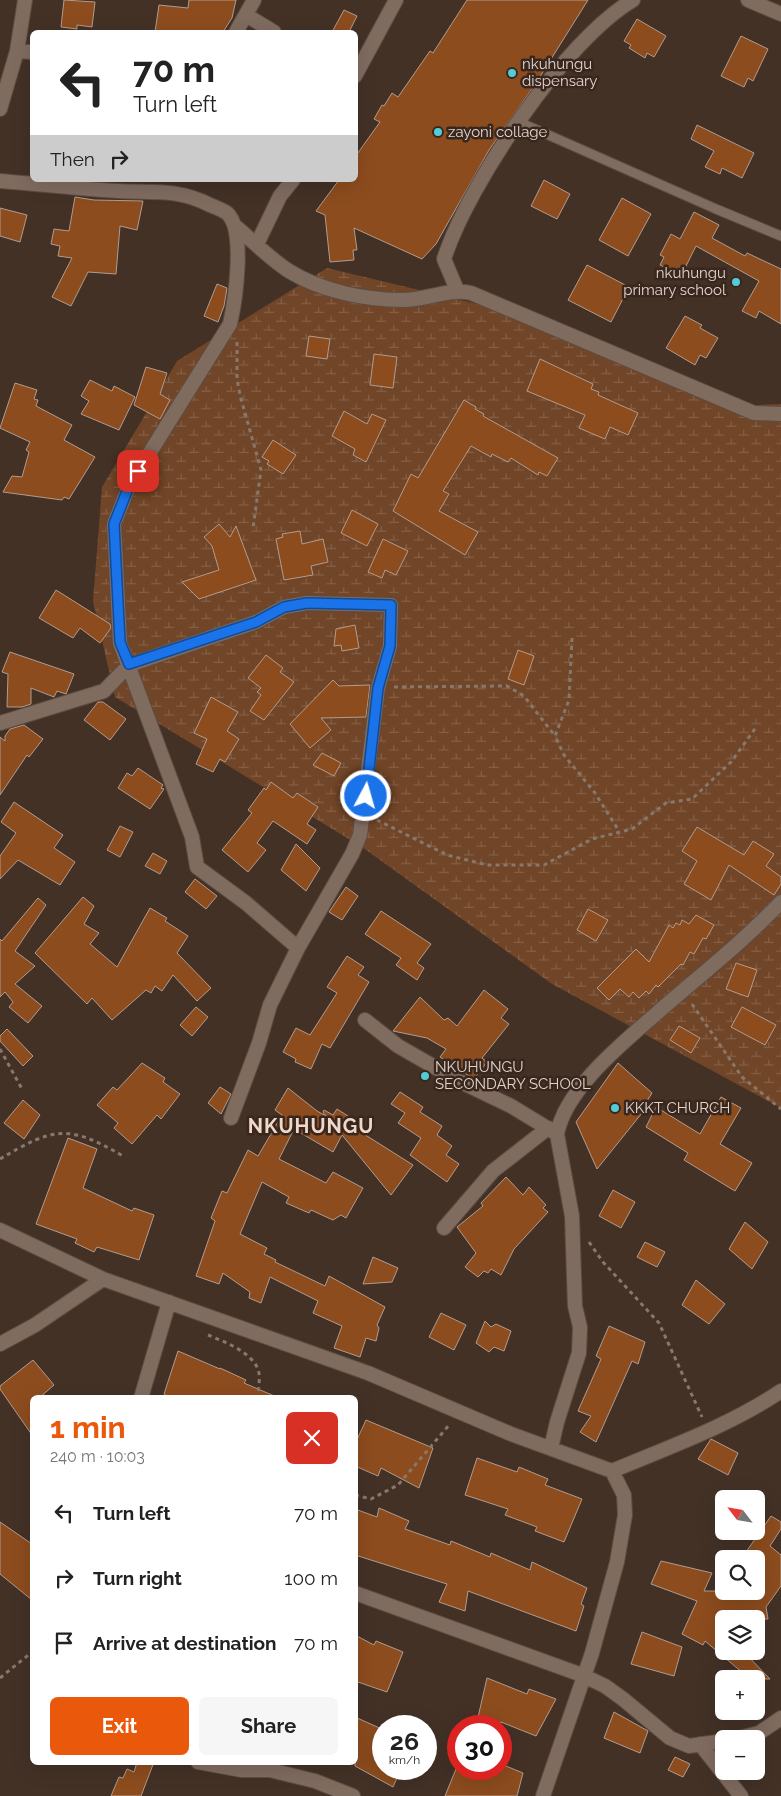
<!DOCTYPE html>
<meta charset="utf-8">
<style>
:root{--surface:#fff;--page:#f6f6f6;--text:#222;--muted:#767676;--accent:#ea580c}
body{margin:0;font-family:Raleway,sans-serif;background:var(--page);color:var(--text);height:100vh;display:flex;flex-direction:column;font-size:19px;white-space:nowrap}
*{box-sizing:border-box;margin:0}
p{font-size:16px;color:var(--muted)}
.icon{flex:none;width:28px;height:28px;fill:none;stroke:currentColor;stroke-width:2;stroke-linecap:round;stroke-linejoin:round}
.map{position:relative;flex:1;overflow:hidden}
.side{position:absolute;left:30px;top:1395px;width:328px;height:370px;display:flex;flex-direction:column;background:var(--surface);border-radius:8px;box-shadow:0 5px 20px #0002}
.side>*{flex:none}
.banner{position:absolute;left:30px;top:30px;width:328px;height:152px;border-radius:8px;box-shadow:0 5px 20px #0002;background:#fff;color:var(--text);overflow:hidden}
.needle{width:32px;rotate:301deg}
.fabs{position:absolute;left:715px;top:1490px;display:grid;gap:10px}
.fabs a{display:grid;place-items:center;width:50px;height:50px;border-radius:8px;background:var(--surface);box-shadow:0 5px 20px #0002;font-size:25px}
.speed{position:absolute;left:372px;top:1715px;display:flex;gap:10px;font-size:25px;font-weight:700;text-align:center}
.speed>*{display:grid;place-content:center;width:65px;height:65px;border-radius:50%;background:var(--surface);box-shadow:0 5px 20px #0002;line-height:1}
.speed small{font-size:12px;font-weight:400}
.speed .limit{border:8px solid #d22;background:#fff;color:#111}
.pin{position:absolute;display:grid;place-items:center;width:42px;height:42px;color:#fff;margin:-21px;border-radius:10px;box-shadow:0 2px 8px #0006}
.me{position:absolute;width:55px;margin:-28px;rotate:6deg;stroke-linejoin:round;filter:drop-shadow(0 0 4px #0008)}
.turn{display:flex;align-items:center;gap:18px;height:105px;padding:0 20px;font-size:22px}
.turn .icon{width:65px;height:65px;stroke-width:2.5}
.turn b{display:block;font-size:35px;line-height:42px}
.then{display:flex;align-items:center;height:48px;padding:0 20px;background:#0003;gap:10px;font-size:19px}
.round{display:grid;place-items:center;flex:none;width:52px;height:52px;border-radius:8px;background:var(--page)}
.overview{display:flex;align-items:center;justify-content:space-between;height:85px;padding:0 20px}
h1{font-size:30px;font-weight:700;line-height:38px;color:var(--accent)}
.button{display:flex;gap:10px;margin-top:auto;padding:10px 20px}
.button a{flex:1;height:58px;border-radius:8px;background:var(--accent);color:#fff;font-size:20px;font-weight:700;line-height:58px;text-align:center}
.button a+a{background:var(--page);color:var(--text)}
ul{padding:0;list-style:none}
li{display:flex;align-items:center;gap:15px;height:65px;padding:0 20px}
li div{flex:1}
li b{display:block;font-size:19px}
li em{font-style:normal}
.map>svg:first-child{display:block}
.wetland{fill:url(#wetland-marsh)}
.building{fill:#8c4c1e;stroke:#b29c8f}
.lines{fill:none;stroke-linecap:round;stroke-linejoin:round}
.service-casing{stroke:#5c4d44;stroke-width:11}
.minor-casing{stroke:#5c4d44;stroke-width:16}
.path{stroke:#87786e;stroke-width:3;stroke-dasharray:4 4;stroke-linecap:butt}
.service{stroke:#806b5f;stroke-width:9}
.minor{stroke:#806b5f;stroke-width:14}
.route-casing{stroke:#114b97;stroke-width:12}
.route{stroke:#1a73e8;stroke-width:9}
.poi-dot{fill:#52ccd6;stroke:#39271d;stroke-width:2}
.labels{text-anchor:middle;stroke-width:5;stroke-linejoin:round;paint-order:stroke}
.poi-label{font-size:15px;fill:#e0d4cd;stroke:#39271d;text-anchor:start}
.district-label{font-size:20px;font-weight:bold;letter-spacing:1px;fill:#efd7c9;stroke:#39271d}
</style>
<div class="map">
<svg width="781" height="1796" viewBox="0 0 781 1796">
<defs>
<pattern id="wetland-marsh" width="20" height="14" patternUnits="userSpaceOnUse" patternTransform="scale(1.25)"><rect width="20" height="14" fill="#714527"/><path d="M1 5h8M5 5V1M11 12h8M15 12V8" fill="none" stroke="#855f45"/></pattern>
</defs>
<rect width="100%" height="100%" fill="#433126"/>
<path class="wetland" d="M327,268L545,320L730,406L781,404V1108L552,984L362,847L115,697L93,601L102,487L177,361Z"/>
<path class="building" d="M64,0L95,2L92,27L77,25V29L61,27Z
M189,0H236L232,18L223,32H155L159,5L188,8Z
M467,0H588L536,83L489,150L436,244L422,259L354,228L357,250H353L354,260L330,262L325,215L316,211L339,180H355V157L380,122L374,119L382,105L384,106L392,93L398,97L430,51L433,53Z
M344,10L357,16L349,32H332Z
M637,19L666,36L654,57L647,53L645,58L629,48L631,45L624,41Z
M741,36L768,49L753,81L748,78L744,87L721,76Z
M697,125L754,153L742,178L722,168L720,174L705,167L714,151L691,139Z
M544,180L570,194L557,219L531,206Z
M75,197L94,200L143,201L137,230L120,226L116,274L88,272L71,306L52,297L72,258L58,256L60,246L51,244L54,229L69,231Z
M622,198L651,214L628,256L599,240Z
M0,208L27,215L20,242L0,236Z
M694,212L719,225L712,238L745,256L747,253L781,269V324L759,311L756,318L742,311L759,281L696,246L685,268L681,266L677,273L660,265L664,257L660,255L671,234L680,239Z
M587,265L629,287L611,322L568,300Z
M217,284L227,288L224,306L218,322L204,316Z
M685,316L702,325L700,328L718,338L706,358L700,355L695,365L666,348Z
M309,336L330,339L327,359L306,356Z
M374,354L397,357L393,388L370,385Z
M540,359L593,384L591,389L599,392L598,395L638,413L628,435L610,427L605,439L579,428L585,415L527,391Z
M146,367L167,373L160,394L170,400L160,419L134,405Z
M90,380L112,391L114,386L135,397L119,430L81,414L89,401L81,396Z
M15,383L37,390L34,399L38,400L36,406L72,425L64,440L95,457L69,499L64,497L62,500L3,492L12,476L22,477L29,452L26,450L30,442L0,428Z
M464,400L476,407L475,409L484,414L483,416L558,458L547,476L539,472L538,475L511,458L508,462L492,454L491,457L471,446L443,491L449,494L439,511L478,532L465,555L393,511L411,474L418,478Z
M344,411L367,424L372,414L386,420L366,462L353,455L355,449L332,436Z
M273,440L296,455L283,474L267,464L269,461L262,457Z
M352,510L378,524L367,546L341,533Z
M219,524L230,537L236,526L256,580L199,599L182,582L219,570L212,546L204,537Z
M300,531L302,544L323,539L328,562L311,566L313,575L284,580L276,539L283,537L282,534Z
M383,539L408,551L396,575L385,570L382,578L368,572Z
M56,590L110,624L111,628L100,643L80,628L73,638L39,618Z
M355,625L359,648L342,651L341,645L334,646L336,629Z
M518,650L534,656L524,685L508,679Z
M10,652L74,674L66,694L57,691L54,697L31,688V704L22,707H7L8,674L2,672Z
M266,655L283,668L280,672L294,682L264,720L250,711L261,695L257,692L261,688L248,678Z
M333,680L339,686L370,685L366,717L321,718L331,730L310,748L290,724Z
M211,697L238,712L227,731L239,739L225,762L220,759L213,772L196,764L207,739L194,733Z
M98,702H103L126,719L110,740L84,720Z
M24,725L43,739L29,757L27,755L0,795V737L5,741V736L10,729Z
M322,753L341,763L334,776L313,765Z
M138,768L163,785L161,788L164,789L150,809L118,788L127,773L132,776Z
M271,782L293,798L297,793L318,807L307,824L316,830L307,844L273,821L257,843L266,850L248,872L222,850L252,813L248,810L264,788L266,790Z
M14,802L63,835L54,848L75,862L60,885L18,860L0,879V856L16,833L1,822Z
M120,826L133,832L120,857L107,850Z
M697,827L744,855L753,841L774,854L766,866L781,877V884L774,895L729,865L711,900L684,884L697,861L682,851Z
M296,844L320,868L306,891L281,870Z
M153,853L167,861L160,874L145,866Z
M195,879L217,896L206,909L185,892Z
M346,887L358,896L342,920L329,912Z
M83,897L94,906L84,924L99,933L90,944L117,967L150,908L167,918L165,921L188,936L177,953L211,988L197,1001L173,975L162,991L155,986L151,993L146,990L112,1020L92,998L87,1004L35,953Z
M38,898L46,905L15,951L35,966L15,984L42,1006L28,1023L9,1007L13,1002L5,992L0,997V939L2,941Z
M588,909L608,920L596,941L577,930Z
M381,911L431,944L417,963L424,968L417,980L396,965L401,958L365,934Z
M696,915L714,925L706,939L703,938L694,954L690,952L683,965L681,964L658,987L656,985L649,994L646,991L639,998L633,992L629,997L620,989L609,1000L597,988L636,949L649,962L669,925L673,928L676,923L680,925L682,920L689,924Z
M347,956L364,967L358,975L369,982L330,1048L322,1044L311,1069L295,1062L296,1059L283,1052L296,1028L310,1035L337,993L327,987Z
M736,963L757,970L748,997L726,989Z
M484,990L508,1009L501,1018L509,1024L482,1058L487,1062L474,1079L440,1057L446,1049L427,1038L393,1031L420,997L444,1020L448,1018L457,1026Z
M196,1007L208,1017L192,1036L180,1025Z
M742,1007L776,1025L765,1045L731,1027Z
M679,1026L700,1038L691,1053L670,1040Z
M7,1029L33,1056L23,1066L0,1041V1036Z
M142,1063L165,1078L163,1082L180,1094L161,1119L157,1115L132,1144L114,1128L118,1123L97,1105L113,1087L117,1090Z
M618,1063L652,1093L647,1101L650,1103L597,1169L576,1122Z
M220,1087L231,1094L221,1114L208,1103Z
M288,1088L317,1111L326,1116L323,1112L324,1110L333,1115L337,1109L351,1118L348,1124L413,1165L391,1195L342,1135L333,1152L294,1129L279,1159L326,1183L333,1172L363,1188L346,1218L341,1215L333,1220L311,1210L309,1213L286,1203L289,1197L262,1182L240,1234L267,1248L264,1254L276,1260L275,1262L325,1286L329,1276L385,1307L377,1325L379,1328L376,1341L366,1338L360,1357L334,1348L342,1326L313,1313L318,1301L270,1277L261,1303L249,1298L250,1292L223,1273L219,1284L196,1276L215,1221L211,1218L222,1191L227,1193L248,1150L258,1156L282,1115L275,1110Z
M400,1092L423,1107L420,1112L442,1126L437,1135L452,1146L446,1155L459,1164L447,1182L410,1155L421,1138L398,1123L405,1113L391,1104Z
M721,1097L741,1108L720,1144L752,1163L735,1191L684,1160L688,1153L646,1127L656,1107L700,1134Z
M23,1100L40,1115L24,1139L4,1123Z
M68,1138L97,1149L83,1188L132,1211L134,1208L154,1215L139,1260L97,1247L94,1252L75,1243L77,1239L36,1224Z
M506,1177L523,1195L529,1187L546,1205L543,1208L548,1212L514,1249L501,1275L491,1269L488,1273L484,1271L478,1277L465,1267L476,1253L457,1227L483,1206L481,1203Z
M613,1190L635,1202L621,1228L599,1216Z
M745,1222L768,1242L752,1269L729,1249Z
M645,1242L665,1252L657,1267L637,1257Z
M373,1257L398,1268L392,1282L363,1284Z
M696,1280L725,1304L709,1324L682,1305Z
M441,1313L466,1325L454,1350L429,1337Z
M485,1321L491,1327L496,1324L511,1331L504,1351L494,1347L489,1352L476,1343Z
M609,1326L645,1342L638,1364L632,1361L596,1442L580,1432L591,1416L578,1411L601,1359L596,1356Z
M178,1351L220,1369V1368L246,1380L244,1383L279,1398H171L164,1394Z
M33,1360L54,1385L39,1398H32V1435L0,1389V1386Z
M366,1420L433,1448L419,1488L381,1468L378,1476L355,1466V1444Z
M711,1439L738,1453L728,1475L698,1459Z
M477,1458L517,1472L519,1467L548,1479L545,1485L582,1499L564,1542L535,1531L537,1527L505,1515L508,1509L465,1495Z
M379,1508L409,1521L405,1529L450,1545L451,1541L490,1557L491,1553L530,1570L532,1562L587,1588L581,1604L584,1606L576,1631L468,1591L465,1611L439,1602L447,1584L355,1555V1509L377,1517Z
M771,1516L781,1522V1529L770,1546L781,1555V1586L766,1607L768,1619H724V1651H743L770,1679H750L705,1641L703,1645L682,1634L697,1601L651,1584L661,1561L712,1573L704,1591H756V1559H752L746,1552Z
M0,1522L32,1544V1600L0,1574Z
M642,1632L682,1647L674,1676L631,1664Z
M355,1635L374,1645L376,1641L403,1652L387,1692L355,1681Z
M487,1678L527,1694L529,1689L556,1699L536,1736L501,1722L499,1726H476Z
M614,1712L648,1731L640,1753L604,1738Z
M355,1717L384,1730V1769H401L393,1787L355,1766Z
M675,1757L690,1764L683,1777L668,1770Z
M137,1762H154L141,1796H111L119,1777L123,1778L127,1769L134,1772Z
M501,1764L523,1773L517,1796H445L456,1769H479L491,1774L493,1769H501Z"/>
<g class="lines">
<g class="service-casing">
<path id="service" d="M519,122L716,209L781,236"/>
</g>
<g class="minor-casing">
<path id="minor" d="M748,0L781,14
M246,15L274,32
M236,32L254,0
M17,51L32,52
M355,76L396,0
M0,109L17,51L25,0
M0,181C39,184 78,189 118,191C152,193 178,188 210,205C215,207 223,210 227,213C246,230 235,302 230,324L129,486L114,524L120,643L192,837L197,867L246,903L298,948
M235,226C253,241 270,259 289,271C321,291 365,300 403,300C426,300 449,288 471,293L754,413L781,414
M257,244L280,196L293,180
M457,290L444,259C468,184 565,40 633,0
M0,723L104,691L129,665L256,622L284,607L307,603L391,605L390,646L378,688L360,835L352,854L298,948L270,1005L259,1043L231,1118
M365,1020L398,1046L459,1081L511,1106L557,1134
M444,1228L493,1171L548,1128
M0,1230L103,1279L368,1373L511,1434L612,1471L624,1495L625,1515L617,1562L592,1653L543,1796
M0,1344L35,1325L103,1279
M141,1398L169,1302
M551,1448L557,1422L579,1353L580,1327L575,1306L572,1216L557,1134C566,1088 623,1043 657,1013C698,977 743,942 781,902
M612,1471C669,1447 729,1426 781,1391
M355,1593L582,1675L605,1686L623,1699L670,1738L689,1746L724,1741
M735,1739L759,1733L781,1718
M700,1744L741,1796
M198,1762L241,1770H270L315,1781L353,1796"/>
</g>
<path class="path" d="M237,342V379L240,395L261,470L253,528
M572,638L569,700L555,736L564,755L595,793L619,831
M394,687L507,686L524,696L555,736
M377,820L447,855L487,865H544L592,839L632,829L666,803L692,799L731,762L757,726
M692,1004L742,1077L781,1109
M0,1049L23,1091
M0,1159C54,1127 68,1124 123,1156
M589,1242L603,1262L659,1323L702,1417
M208,1335C225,1342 255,1353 259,1373C260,1381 258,1390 258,1398
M355,1495L371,1499L398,1485L450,1424
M0,1678L32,1652"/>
<use href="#service" class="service"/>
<use href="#minor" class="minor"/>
</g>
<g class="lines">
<g class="route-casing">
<path id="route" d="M138,471L129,486L114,524L120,642L129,664L256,622L284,607L307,603L391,605L390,646L378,688L366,796"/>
</g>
<use href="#route" class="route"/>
</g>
<g class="poi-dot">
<circle cx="512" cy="73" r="5"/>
<circle cx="438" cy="132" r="5"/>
<circle cx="736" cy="282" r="5"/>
<circle cx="425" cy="1076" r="5"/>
<circle cx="615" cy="1108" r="5"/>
</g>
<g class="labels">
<g class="poi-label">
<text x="522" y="69">nkuhungu<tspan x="522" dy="17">dispensary</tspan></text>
<text x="448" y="137">zayoni collage</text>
<text x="726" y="278" text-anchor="end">nkuhungu<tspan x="726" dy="17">primary school</tspan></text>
<text x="435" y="1072">NKUHUNGU<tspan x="435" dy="17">SECONDARY SCHOOL</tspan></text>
<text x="625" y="1113">KKKT CHURCH</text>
</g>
<g class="district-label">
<text x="311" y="1133">NKUHUNGU</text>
</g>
</g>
</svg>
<div class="fabs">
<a><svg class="needle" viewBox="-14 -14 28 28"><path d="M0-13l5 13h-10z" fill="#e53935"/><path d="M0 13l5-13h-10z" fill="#767676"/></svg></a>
<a><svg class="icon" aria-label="search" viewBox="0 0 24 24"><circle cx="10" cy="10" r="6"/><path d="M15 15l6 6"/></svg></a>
<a><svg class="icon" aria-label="layers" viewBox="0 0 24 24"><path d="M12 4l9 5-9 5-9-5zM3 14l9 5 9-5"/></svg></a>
<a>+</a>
<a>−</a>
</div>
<div class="speed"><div>26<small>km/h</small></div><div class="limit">30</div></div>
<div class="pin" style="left:138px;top:471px;background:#d93025"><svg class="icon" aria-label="arrive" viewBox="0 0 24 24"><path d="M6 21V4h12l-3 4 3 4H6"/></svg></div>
<svg class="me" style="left:366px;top:796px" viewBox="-20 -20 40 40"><circle r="17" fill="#1a73e8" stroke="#fff" stroke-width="3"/><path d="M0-11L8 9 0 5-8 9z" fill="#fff"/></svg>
<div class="banner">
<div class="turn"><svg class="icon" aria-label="left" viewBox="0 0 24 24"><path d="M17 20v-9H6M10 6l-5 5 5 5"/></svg><div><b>70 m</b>Turn left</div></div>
<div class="then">Then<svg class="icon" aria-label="right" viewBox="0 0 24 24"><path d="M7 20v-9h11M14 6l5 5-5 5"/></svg></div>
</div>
<section class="side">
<div class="overview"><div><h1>1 min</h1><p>240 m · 10:03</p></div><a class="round" style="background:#d93025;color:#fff"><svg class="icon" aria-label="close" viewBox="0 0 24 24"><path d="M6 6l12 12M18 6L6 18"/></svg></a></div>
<ul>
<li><svg class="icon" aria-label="left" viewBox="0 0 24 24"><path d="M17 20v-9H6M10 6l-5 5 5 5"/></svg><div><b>Turn left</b></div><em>70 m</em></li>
<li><svg class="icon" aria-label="right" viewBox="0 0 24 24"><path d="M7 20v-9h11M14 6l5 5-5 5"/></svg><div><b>Turn right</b></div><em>100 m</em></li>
<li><svg class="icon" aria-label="arrive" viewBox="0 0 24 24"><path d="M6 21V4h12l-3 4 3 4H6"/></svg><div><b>Arrive at destination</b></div><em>70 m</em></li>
</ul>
<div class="button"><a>Exit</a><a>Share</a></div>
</section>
</div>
